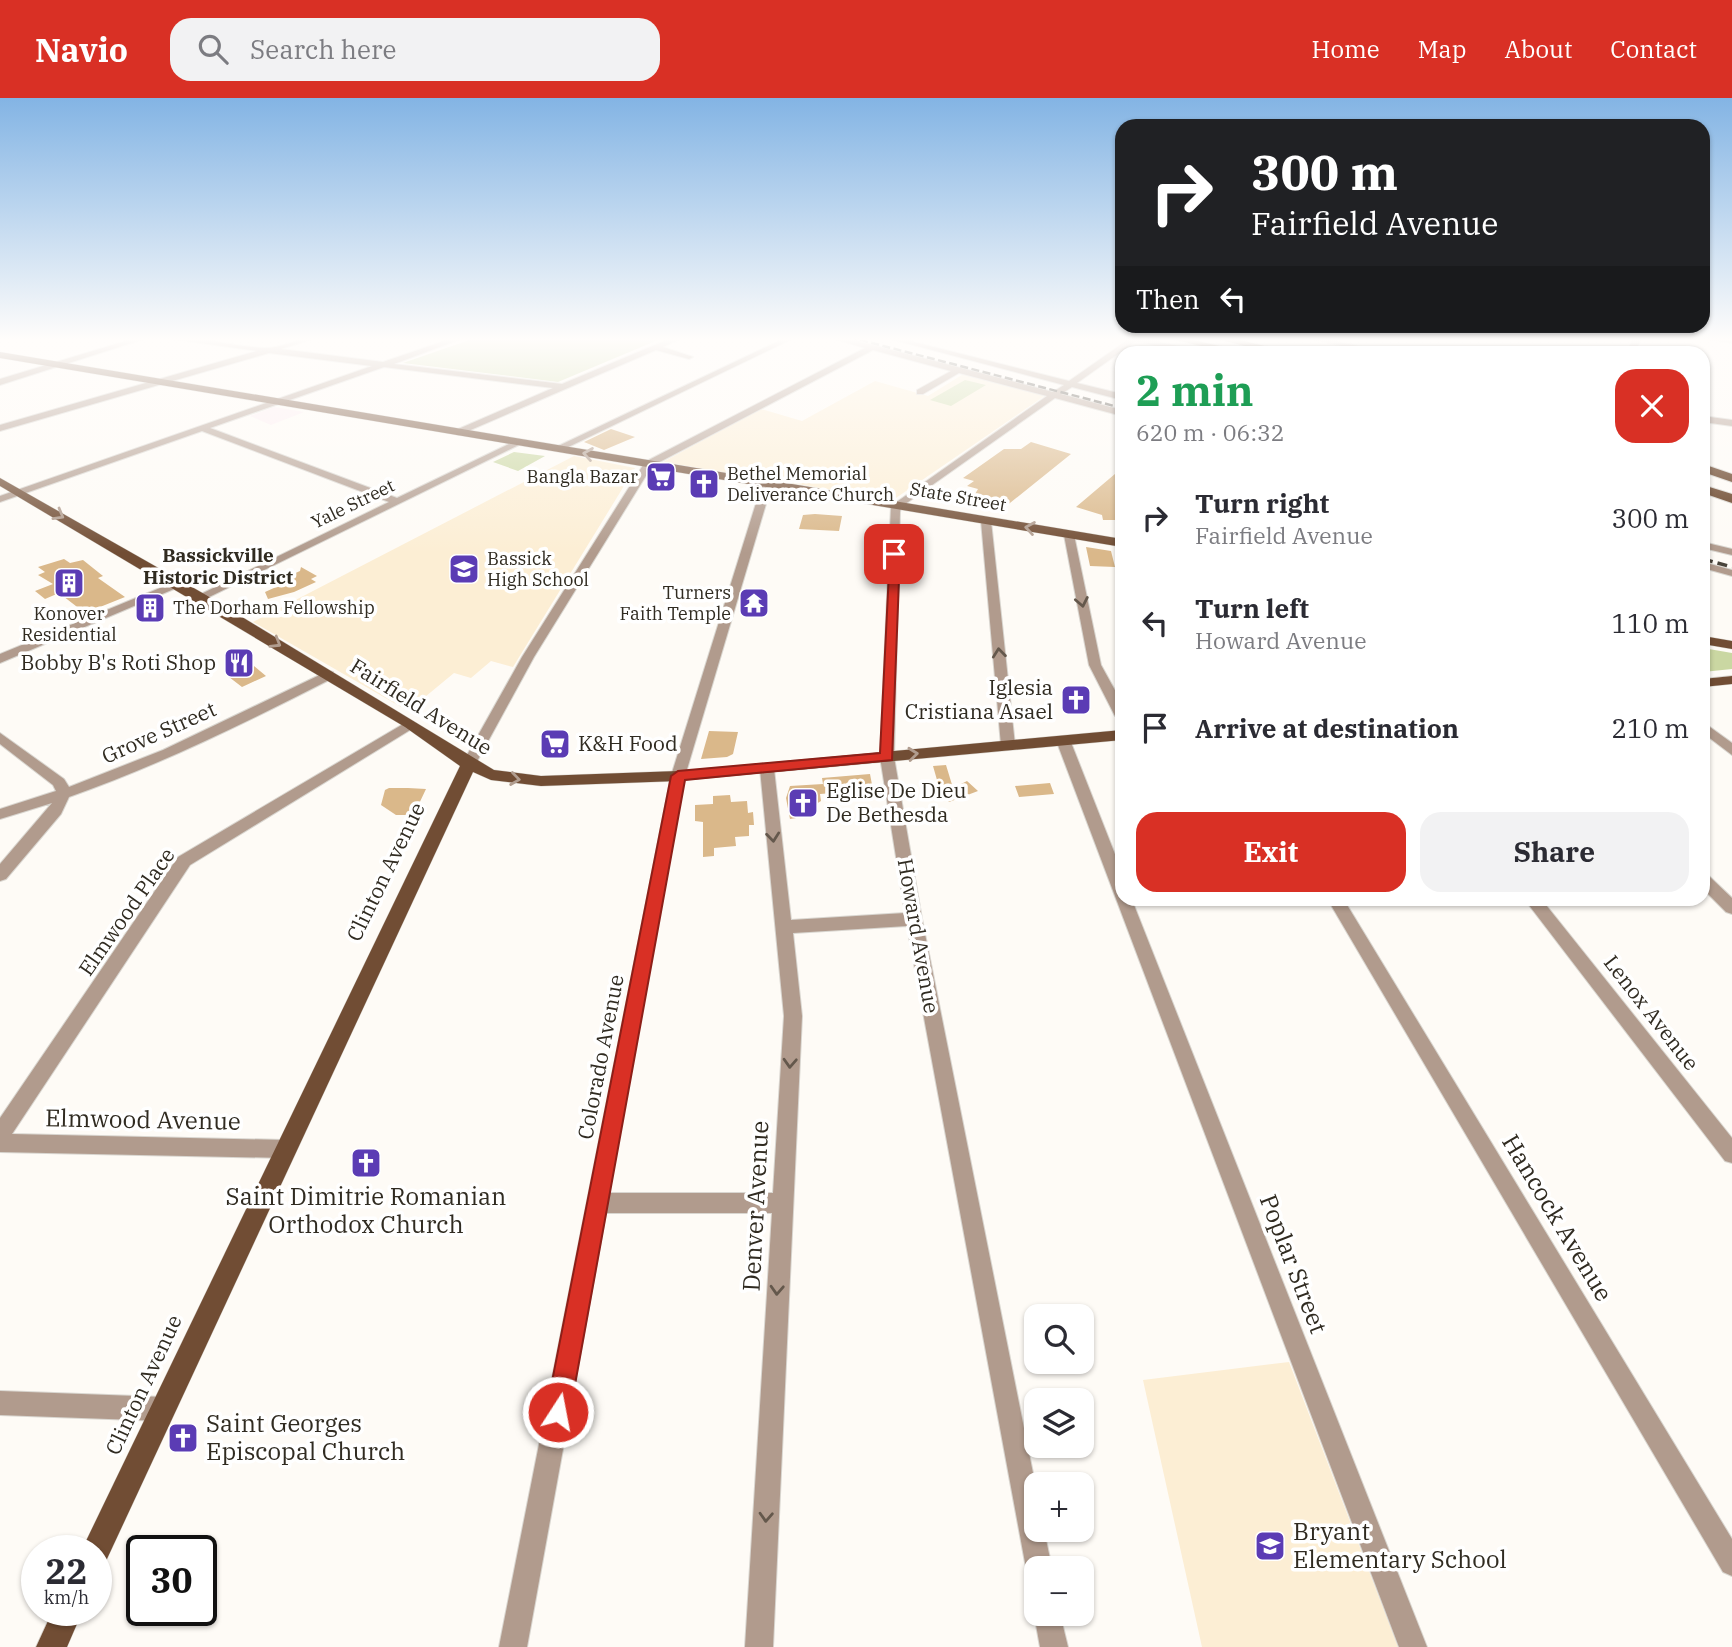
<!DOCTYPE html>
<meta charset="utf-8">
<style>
:root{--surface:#fff;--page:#f2f2f3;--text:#2b2b33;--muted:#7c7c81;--accent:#d93025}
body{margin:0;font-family:"IBM Plex Serif",serif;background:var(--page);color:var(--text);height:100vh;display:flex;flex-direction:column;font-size:26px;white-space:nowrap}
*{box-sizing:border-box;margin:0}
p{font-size:23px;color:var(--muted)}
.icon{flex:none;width:38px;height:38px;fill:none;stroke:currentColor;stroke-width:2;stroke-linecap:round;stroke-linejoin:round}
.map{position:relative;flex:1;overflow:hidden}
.details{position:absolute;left:1115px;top:248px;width:595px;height:560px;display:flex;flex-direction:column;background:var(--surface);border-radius:21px;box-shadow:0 2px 5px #0004}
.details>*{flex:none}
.guide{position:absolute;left:1115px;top:21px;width:595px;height:214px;border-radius:21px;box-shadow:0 2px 5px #0004;background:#202124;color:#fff;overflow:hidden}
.fabs{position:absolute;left:1024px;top:1206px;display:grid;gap:14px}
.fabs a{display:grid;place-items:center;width:70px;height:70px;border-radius:14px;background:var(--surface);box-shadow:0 2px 5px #0004;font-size:35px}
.speed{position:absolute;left:21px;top:1437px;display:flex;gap:14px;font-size:35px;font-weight:700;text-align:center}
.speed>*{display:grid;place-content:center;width:91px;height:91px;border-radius:50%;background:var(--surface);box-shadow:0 2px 5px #0004;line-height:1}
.speed small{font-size:18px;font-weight:400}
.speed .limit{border:4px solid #111;border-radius:10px;background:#fff;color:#111}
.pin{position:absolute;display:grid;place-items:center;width:60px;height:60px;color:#fff;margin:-30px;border-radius:14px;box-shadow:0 4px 10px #0006}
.me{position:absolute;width:77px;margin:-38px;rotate:11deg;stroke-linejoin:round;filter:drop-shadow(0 0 5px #0008)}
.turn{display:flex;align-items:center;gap:24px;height:147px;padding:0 21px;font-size:32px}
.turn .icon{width:91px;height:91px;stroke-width:2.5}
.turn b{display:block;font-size:49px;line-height:60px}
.then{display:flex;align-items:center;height:66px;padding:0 21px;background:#0003;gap:14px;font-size:26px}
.round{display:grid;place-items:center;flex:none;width:74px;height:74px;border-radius:21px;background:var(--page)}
.head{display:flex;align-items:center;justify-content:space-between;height:119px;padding:0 21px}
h1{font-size:42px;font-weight:700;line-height:52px;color:#1e9e55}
.primary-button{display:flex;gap:14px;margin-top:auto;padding:14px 21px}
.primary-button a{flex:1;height:80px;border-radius:21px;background:var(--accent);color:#fff;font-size:28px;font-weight:700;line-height:80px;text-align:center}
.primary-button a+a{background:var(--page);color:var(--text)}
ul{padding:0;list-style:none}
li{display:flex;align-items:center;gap:21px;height:105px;padding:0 21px}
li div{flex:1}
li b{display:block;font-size:26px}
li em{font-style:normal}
header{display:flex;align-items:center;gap:42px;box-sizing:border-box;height:98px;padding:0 35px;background:var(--accent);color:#fff}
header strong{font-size:33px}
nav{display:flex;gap:38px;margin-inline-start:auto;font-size:24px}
.search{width:490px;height:63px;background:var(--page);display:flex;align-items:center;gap:18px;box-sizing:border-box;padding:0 24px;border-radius:21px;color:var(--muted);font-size:26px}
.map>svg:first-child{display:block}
.commercial{fill:#fcedf2}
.built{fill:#fceed4}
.green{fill:#cad7a2}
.building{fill:#dab88a}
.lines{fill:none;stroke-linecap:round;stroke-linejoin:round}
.minor-casing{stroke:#d9d6d0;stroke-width:2}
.major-casing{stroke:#d9d6d0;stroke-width:1}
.highway-casing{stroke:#d9d6d0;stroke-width:2}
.minor{fill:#b19b8d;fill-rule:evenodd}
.major{fill:#714d34;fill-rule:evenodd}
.highway{fill:#5a3113;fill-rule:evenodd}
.rail-far1{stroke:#49443b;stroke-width:2.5;stroke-dasharray:8 3.5;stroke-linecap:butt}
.rail{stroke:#49443b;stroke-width:3.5;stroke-dasharray:10 5;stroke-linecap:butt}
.oneway{stroke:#b19d8f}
.oneway2{stroke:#64584c}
.route{fill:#d93025;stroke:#8d1f18;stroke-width:2}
.labels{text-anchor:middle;stroke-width:7;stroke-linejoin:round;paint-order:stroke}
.far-poi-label{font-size:18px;fill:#302b21;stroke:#fff;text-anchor:start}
.far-street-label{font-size:18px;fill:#302b21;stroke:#fff}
.far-neighbourhood-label{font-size:19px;font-weight:bold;fill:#302b21;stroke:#fff}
.poi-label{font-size:21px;fill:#302b21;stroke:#fff;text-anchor:end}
.street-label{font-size:21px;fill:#302b21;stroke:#fff}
.near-street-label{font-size:24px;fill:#302b21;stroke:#fff}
.near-poi-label{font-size:24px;fill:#302b21;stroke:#fff;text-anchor:start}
</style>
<header>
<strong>Navio</strong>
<div class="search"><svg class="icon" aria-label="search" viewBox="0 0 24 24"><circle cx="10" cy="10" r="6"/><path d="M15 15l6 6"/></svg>Search here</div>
<nav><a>Home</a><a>Map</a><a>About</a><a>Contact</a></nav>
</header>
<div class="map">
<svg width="1732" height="1549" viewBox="0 0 1732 1549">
<rect width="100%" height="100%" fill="#fefbf6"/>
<path class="commercial" d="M274,309L304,314L271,327L250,318Z"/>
<path class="built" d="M965,275L1046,297L893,402L663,364L761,311L802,323L875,283L928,298Z
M574,358L635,370L513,569L491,563L471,580L454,575L408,613L253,524Z
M1289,1264L1398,1549H1202L1143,1282Z"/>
<path class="green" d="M478,239H665L558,284L403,265Z
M965,282L986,287L951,308L930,302Z
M514,354L545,358L518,373L493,364Z
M1703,550L1732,555V571L1703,574Z"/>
<path class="building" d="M611,331L635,339L604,352L584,344Z
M1031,344L1071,356L1005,409L986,408L971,403L978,391L967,388L974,383L963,380L1004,351H1021Z
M1122,370V422H1103L1102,417L1076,409Z
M815,416L842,418L839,433L799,431L803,417Z
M1086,449L1111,453L1115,469L1090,468Z
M64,461L70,465L83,462L103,478L98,480L125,499L85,515L59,495L45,501L35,493L53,486L38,477L45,474L38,469Z
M301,469L317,478L311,481L316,484L294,494L268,501L265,494L285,485L280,482L300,473Z
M254,568L266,578L242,589L229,579Z
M709,633L738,634L733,656L727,659L701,661Z
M561,635L566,651L548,655L543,639Z
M946,667L953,690L967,683L978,693L949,704L941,696L933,668Z
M870,676L873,692L820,696L821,703L808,711L809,718L790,721L786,700L790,688L823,686L822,680Z
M1050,685L1054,696L1019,699L1015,688Z
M389,690H408L426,691L417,710H413L410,717H396L381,707L385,692Z
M730,697L731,704L747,703L748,715L753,714L754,727H749V738L735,739L736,748L714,750V758L703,759V724L695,723V707L713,706V698Z"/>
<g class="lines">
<g class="minor-casing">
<path id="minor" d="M139,239H150L0,287V281Z
M158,239C194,236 230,249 266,250C283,250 300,239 319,239L281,251L383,264L456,239H466L394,266L562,286L674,239H683L663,249L693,259L689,261L656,252L459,337L456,336V332L553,290L384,269L210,330L397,400L517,342L525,344L201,503L197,502V498L389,404L202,333L0,404V398L372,268L269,255L0,333V327L257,253Z
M787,239H796L560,353L552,351Z
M828,239H839L873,247L1053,294L1064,287L883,239H894L1069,283L1129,241L1125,239H1141L1208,256H1191L1136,243L1077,285L1122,296V302L1072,289L1061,296L1122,312V318L1055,300L901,409L900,414L894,659L922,821L1036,1390V1432H1044L1052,1470H1036V1482L1030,1479L1026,1470L907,828L793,835L802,918L773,1549H745L772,1115H606L527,1549H499L671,678L762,386L767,383L772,386L685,678L609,1095H773L784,918L760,671L767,666L774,671L791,822L905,815L880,659L891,408L1047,298L959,275L923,296H917V292L951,273L873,252L652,368L534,559L474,669H464L462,666L522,559L645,364L865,250Z
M1303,239H1316L1395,256H1377Z
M1634,239H1642L1634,256H1626Z
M1701,239L1732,241V245L1705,241Z
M1703,318L1732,322V328L1703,324Z
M986,420L991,423L1015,647L1008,652L1001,647L981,423Z
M1069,434L1074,437L1101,567L1122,605V622L1115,618L1089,567L1064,437Z
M1703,444L1732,451V457L1703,450Z
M1703,464L1732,472V478L1703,470Z
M177,483L183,486L181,488L0,565V556Z
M328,573L333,574V580C247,624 160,667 69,699L61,716L6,781L0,783V766L52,705L0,721V711L56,693L53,687L0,646V635L64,681L69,689L163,652Z
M410,622L417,626L415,629L190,767L12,1036L284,1042L291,1044L294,1051L291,1058L284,1060L0,1054V1020L178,759Z
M1703,624L1732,645V657L1703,635Z
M1063,638L1070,642L1122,774V802H1132L1427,1549H1399L1056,642Z
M1703,776L1709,778L1732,800V816L1726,814L1703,791Z
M1328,802H1344L1732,1441V1478L1723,1474Z
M1525,802H1542L1732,1040V1065L1725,1063Z
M0,1293L163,1299L171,1303L175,1311L171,1319L163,1323L0,1317Z
M1036,1510V1516H1060L1068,1549H1040L1034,1516Z"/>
</g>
<g class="major-casing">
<path id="major" d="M0,254L1122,441V449L0,260Z
M0,380L206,497L494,672L541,678L678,673L1122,632V642L678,683L541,688L491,682L473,674L106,1463L96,1467V1452H82L86,1443L460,668L405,629L0,388Z
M1703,538L1732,543V551L1703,546Z
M1732,578V586L1703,589V581Z
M53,1512H83L67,1549H36Z"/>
</g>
<g class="highway-casing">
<path id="highway" d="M1163,239H1181L1236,252L1231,255Z
M1210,239H1227L1298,256H1276Z
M1703,366L1732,376V384L1703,374Z
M1703,387L1732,396V405L1703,395Z"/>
</g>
<use href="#minor" class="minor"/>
<use href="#major" class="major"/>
<use href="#highway" class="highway"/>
<path class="rail-far1" d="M849,239L1122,310"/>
<path class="rail" d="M1703,461L1732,469"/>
</g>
<defs><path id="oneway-chevron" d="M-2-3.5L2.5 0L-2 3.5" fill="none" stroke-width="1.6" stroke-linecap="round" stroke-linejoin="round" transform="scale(1.75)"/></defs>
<g class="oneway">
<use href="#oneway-chevron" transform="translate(588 356) rotate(-171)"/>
<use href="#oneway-chevron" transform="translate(59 417) rotate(30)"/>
<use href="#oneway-chevron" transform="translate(1030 430) rotate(-171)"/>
<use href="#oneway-chevron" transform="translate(276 545) rotate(31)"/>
<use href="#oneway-chevron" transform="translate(913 656) rotate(-6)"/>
<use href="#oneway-chevron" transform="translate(515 681) rotate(8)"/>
</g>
<g class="oneway2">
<use href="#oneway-chevron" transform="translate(1082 504) rotate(79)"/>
<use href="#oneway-chevron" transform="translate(999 555) rotate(-96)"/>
<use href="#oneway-chevron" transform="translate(773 739) rotate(84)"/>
<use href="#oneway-chevron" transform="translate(790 965) rotate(93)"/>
<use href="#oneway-chevron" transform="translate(777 1192) rotate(93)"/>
<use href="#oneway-chevron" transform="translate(766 1419) rotate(93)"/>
</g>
<linearGradient id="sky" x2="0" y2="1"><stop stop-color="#83b4e4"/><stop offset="0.53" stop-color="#fffdfb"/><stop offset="1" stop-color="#fffdfb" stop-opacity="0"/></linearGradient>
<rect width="1732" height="455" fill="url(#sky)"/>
<path class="route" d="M890,454L900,456L892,662L685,682L570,1314L567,1322L558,1326L550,1322L546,1314L671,678L678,673L880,655Z"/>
<defs>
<g id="supermarket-square" transform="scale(1.575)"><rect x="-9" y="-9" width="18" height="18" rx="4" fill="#5b3cb4" stroke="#fff"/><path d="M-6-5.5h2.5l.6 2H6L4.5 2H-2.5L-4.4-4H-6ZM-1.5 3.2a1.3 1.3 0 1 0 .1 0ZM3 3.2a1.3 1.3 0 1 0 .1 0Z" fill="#fff"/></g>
<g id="church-square" transform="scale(1.575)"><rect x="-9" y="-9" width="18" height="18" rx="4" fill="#5b3cb4" stroke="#fff"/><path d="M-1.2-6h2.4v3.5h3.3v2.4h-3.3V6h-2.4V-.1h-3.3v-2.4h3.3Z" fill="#fff"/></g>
<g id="school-square" transform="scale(1.575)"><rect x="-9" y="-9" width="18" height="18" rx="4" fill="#5b3cb4" stroke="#fff"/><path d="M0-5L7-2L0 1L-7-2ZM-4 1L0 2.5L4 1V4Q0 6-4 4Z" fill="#fff"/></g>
<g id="building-square" transform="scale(1.575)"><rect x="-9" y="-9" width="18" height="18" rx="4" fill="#5b3cb4" stroke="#fff"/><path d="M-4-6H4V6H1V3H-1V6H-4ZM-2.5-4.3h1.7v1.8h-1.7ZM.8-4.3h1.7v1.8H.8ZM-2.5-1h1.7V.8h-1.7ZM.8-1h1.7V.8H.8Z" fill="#fff"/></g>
<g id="temple-square" transform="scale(1.575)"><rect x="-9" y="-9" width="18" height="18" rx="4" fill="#5b3cb4" stroke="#fff"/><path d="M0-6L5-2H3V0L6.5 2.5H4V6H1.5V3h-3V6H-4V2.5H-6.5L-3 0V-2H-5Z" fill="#fff"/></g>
<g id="restaurant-square" transform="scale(1.575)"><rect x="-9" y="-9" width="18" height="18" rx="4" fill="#5b3cb4" stroke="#fff"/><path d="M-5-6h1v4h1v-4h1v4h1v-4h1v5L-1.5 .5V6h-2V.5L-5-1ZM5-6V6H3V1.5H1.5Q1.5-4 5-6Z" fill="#fff"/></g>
</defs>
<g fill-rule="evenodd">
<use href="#supermarket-square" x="661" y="379"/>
<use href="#church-square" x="704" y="386"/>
<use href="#school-square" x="464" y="471"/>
<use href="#building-square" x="69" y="485"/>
<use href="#temple-square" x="754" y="505"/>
<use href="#building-square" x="150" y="510"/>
<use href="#restaurant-square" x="239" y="565"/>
<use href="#church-square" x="1076" y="602"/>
<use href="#supermarket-square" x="555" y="646"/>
<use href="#church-square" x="803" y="705"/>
<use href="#church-square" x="366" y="1065"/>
<use href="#church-square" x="183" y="1340"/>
<use href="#school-square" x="1270" y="1448"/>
</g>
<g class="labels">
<g class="far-poi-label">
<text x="727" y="382">Bethel Memorial<tspan x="727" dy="21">Deliverance Church</tspan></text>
<text x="638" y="385" text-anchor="end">Bangla Bazar</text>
<text x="487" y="467">Bassick<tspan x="487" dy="21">High School</tspan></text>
<text x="731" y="501" text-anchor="end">Turners<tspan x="731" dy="21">Faith Temple</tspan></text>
<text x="173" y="516">The Dorham Fellowship</text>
<text x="69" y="522" text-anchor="middle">Konover<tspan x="69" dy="21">Residential</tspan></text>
</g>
<g class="far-street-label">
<text transform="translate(958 399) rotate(10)" y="6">State Street</text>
<text transform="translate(353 406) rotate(-26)" y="6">Yale Street</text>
</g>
<g class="far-neighbourhood-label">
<text x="218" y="464">Bassickville<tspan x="218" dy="22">Historic District</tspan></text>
</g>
<g class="poi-label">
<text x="216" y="572">Bobby B's Roti Shop</text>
<text x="1053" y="597">Iglesia<tspan x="1053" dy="24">Cristiana Asael</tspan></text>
<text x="578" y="653" text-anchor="start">K&amp;H Food</text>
<text x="826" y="700" text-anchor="start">Eglise De Dieu<tspan x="826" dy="24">De Bethesda</tspan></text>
</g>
<g class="street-label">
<text transform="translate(421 609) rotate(32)" y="7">Fairfield Avenue</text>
<text transform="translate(159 635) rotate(-24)" y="7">Grove Street</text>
<text transform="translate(386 774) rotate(-64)" y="7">Clinton Avenue</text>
<text transform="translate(127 814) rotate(-55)" y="7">Elmwood Place</text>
<text transform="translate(918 838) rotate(80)" y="7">Howard Avenue</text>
<text transform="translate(1651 915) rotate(52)" y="7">Lenox Avenue</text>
<text transform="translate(601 959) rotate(-79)" y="7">Colorado Avenue</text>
<text transform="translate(144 1287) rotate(-65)" y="7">Clinton Avenue</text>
</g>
<g class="near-street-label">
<text transform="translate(143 1022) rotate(1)" y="8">Elmwood Avenue</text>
<text transform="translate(756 1108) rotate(-87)" y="8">Denver Avenue</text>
<text transform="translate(1557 1120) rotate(59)" y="8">Hancock Avenue</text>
<text transform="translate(1293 1166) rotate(69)" y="8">Poplar Street</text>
</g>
<g class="near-poi-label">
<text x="366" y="1107" text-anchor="middle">Saint Dimitrie Romanian<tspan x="366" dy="28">Orthodox Church</tspan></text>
<text x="206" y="1334">Saint Georges<tspan x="206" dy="28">Episcopal Church</tspan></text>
<text x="1293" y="1442">Bryant<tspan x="1293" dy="28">Elementary School</tspan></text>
</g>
</g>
</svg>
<div class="fabs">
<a><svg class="icon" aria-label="search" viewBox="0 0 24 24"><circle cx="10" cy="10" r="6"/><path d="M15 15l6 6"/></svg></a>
<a><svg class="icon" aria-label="layers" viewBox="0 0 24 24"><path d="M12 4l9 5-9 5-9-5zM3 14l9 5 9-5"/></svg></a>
<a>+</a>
<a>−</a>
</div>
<div class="speed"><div>22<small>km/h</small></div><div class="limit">30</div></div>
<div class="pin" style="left:894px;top:456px;background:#d93025"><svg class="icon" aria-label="arrive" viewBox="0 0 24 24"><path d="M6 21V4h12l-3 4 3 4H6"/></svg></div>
<svg class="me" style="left:558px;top:1314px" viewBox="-20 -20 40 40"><circle r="17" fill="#d93025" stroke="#fff" stroke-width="3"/><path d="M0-11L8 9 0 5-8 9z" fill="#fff"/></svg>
<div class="guide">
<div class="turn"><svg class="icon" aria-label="right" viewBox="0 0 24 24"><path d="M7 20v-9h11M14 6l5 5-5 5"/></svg><div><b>300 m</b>Fairfield Avenue</div></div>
<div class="then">Then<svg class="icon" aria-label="left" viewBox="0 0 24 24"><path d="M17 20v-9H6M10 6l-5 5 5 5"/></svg></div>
</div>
<section class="details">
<div class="head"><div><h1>2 min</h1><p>620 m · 06:32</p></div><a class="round" style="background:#d93025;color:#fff"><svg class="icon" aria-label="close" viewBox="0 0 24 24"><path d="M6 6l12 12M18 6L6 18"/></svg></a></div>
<ul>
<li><svg class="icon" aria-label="right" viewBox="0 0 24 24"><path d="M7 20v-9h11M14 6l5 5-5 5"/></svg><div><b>Turn right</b><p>Fairfield Avenue</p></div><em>300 m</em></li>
<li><svg class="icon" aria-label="left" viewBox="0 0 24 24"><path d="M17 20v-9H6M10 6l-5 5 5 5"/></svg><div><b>Turn left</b><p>Howard Avenue</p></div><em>110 m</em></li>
<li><svg class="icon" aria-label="arrive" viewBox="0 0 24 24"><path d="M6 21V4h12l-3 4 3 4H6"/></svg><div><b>Arrive at destination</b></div><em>210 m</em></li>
</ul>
<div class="primary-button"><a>Exit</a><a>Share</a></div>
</section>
</div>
